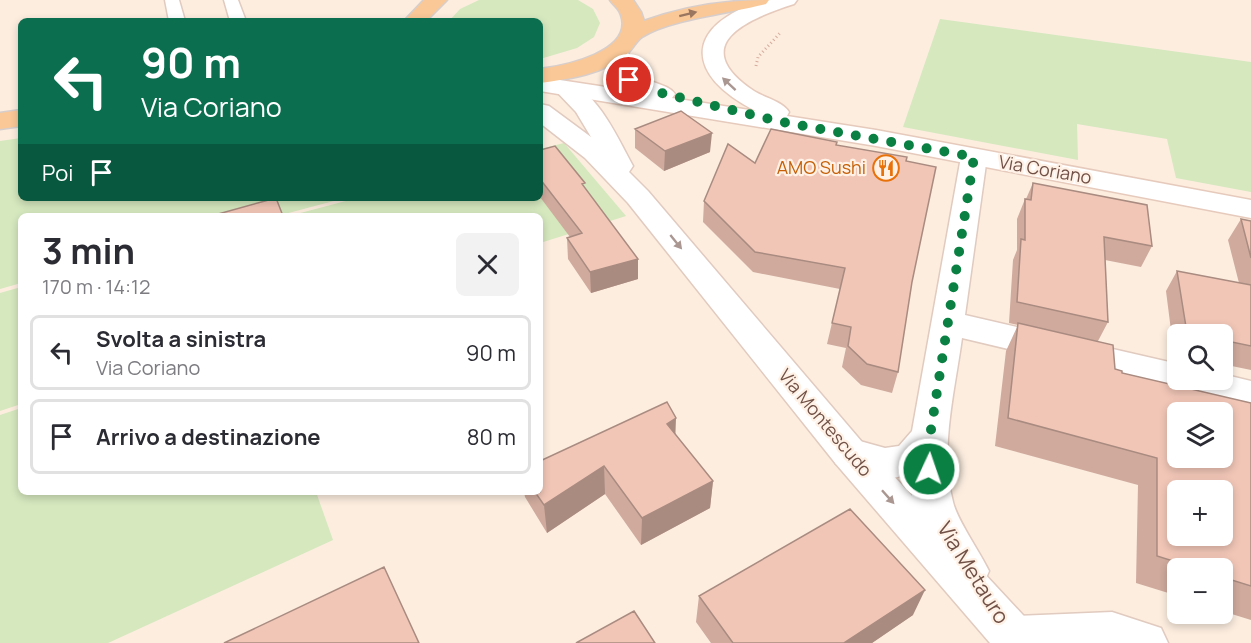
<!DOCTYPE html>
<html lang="it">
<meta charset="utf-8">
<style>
:root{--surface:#fff;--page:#f2f2f3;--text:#2b2b33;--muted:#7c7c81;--line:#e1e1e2}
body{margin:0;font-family:Manrope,sans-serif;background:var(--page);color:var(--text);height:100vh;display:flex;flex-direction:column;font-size:22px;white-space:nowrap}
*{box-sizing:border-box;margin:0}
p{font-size:20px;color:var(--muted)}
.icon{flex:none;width:33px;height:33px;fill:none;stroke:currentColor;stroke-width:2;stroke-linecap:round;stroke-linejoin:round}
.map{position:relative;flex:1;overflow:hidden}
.details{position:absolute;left:18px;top:213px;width:525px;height:282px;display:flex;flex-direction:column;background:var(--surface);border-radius:9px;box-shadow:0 3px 9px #0003}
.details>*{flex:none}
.top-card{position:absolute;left:18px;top:18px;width:525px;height:183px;border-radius:9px;box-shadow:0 3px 9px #0003;background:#0b6e4f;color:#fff;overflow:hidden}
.fabs{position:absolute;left:1167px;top:324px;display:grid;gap:12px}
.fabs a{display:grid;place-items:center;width:66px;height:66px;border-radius:9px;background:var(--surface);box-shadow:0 3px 9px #0003;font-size:30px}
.pin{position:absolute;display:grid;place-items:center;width:51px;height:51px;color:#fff;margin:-26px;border:3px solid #fff;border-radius:50%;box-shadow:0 2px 6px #0007}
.me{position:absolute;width:66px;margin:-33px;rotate:3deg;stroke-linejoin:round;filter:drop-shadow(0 0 4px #0008)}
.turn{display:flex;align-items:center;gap:21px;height:126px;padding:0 24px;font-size:27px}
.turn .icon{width:78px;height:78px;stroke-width:2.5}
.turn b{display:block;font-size:42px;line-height:51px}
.then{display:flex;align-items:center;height:57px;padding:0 24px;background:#0003;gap:12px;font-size:22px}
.round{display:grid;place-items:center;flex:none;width:63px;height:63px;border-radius:9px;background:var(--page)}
.headline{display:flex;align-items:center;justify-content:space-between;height:102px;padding:0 24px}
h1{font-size:36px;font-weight:700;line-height:45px}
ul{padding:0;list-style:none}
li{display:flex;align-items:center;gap:18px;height:75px;margin:0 12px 9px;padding:0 12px;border:3px solid var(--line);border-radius:9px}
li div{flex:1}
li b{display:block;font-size:22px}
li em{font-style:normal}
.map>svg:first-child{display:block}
.green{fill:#d5e8be}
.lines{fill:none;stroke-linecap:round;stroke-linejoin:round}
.service-casing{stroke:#e1cabf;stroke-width:3}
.minor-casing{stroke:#e1cabf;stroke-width:3}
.tertiary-casing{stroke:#e1cabf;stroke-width:3}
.secondary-casing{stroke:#e6cabc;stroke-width:3}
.primary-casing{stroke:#d7cecb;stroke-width:3}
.path{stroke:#d5aa9b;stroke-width:3;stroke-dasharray:1 3;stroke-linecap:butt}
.service{fill:#fff;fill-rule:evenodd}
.minor{fill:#fff;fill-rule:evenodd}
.tertiary{fill:#fff;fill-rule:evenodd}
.secondary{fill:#fff;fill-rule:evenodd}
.primary{fill:#fac897;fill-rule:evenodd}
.wall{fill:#cfaa9d}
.shaded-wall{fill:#a98b80}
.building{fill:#f1c6b7;stroke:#a98b80;stroke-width:1.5;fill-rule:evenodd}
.oneway{fill:#9a755f}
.oneway2{fill:#aa9791}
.route{stroke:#0b8043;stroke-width:10;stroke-dasharray:0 18}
.labels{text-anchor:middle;stroke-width:4.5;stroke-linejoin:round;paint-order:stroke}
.food-label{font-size:18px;fill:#c56008;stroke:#fff1e5;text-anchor:end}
.street-label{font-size:18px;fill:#715147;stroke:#fff1e5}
.near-street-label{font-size:21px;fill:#715147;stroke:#fff1e5}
</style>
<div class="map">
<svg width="1251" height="643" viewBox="0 0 1251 643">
<rect width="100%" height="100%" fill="#fceddf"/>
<path class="green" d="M479,0H578L593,9L600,23L594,37L577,48L540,59V21H449L460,9Z
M940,19L1251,62V192L1176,178L1167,139L1077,124L1078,160L903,127Z
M21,138V198H345L277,216H21V283L0,289V141Z
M564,143L626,216L540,243V216H289L357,198H540V149Z
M21,287V404L0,411V293Z
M21,408V492H316L333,540L108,643H0V415Z"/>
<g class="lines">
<g class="service-casing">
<path id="service" d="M165,0H179L185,21H169Z
M224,0H238L246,21H230Z"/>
</g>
<g class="minor-casing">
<path id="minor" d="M974,149L983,151L987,157L965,315L1178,364V380H1222V374L1251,381V407L962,338C955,390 939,450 953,502C957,520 980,552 989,571L983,585L968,590L953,585L913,506L910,474L885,480L836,464L830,453L836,442L849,438L885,448L899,446L912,431L961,157L965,151Z
M1112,612L1161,628L1168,643H994L991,637L998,622L1014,616Z"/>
</g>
<g class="tertiary-casing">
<path id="tertiary" d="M567,83C597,90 619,141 633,166L629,172L648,191L862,442L1035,628L1042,643H990L836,464L628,203L585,158L540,123V104L549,106L591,137L576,112L555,90L558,85Z"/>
</g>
<g class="secondary-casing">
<path id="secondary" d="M765,0H797L794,4C747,19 686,45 754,91C765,98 782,101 789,112L787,116L876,130L1251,200V218L876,146L540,91V77L632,91C616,83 609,69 606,52L609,47L617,45L625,47C631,55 630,66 637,73C648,84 668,83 675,94L672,98L756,111C682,74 685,24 765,0Z"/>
</g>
<g class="primary-casing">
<path id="primary" d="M424,0H447L426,21H404Z
M610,0H633L641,12L644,21C685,6 726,0 769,0L766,4C732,13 670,19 642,37C636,41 632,50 627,54C604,74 569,79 540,83V69C564,66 634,52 621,15C619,8 613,5 610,0Z
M21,110V126L0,129V113Z"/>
</g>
<path class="path" d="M756,66L758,57L781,32"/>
<use href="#service" class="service"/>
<use href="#minor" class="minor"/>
<use href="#tertiary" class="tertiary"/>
<use href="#secondary" class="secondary"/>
<use href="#primary" class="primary"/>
</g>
<path class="wall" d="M635,129L710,152L664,171L635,148Z
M836,145L906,161L912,282L898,372L892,393L861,385L842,367L846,348L827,344L840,289L753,272L703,222L704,201L755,163Z
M540,150L585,189L638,259V279L591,293L568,259L567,238L570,237L540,197Z
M1033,183L1152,246L1141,267L1105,260L1108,322L1098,341L1115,369L1122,373L1251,403V620L1222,611V568H1178V596L1136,583L1138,485L995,446L1006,351L1018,325L1009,323L1013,260L1017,250V219L1025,199H1026Z
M1241,219L1251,221V370L1222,364V334H1178V354H1174L1166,291L1177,271L1239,283L1228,240Z
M675,434L713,481L710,508L641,545L605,494L547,533L525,497L524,492H540Z
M699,596L913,615L872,643H711L696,622Z"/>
<path class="shaded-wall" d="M712,133L710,152L664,171L665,151Z
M638,259V279L591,293L590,272Z
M676,418L675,446L667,424Z
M604,466L605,494L547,533L544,505Z
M713,481L710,508L641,545L642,518Z
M925,590L913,615L872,643H844Z"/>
<path class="building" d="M681,111L712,133L665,151L635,129Z
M771,129L837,142L836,145L907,157L906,161L936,167L912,282L898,372L867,364L848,346L851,327L832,323L845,268L755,252L704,201L728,144L755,163Z
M555,146L585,183L582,184L638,259L590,272L567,238L582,233L540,179V150Z
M1033,183L1147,205L1152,246L1104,237L1108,322L1017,302L1021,239L1025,240V199L1031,200Z
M276,198L283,216H211Z
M1241,219L1251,221V258Z
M1177,271L1251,285V346L1222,340V334H1195L1187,333Z
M1018,323L1113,345L1115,369L1122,371V373L1251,403V586L1222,577V568H1195L1157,556V458L1008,418ZM1178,412H1222V458H1178ZM1178,490H1222V536H1178Z
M667,402L676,418L667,424L713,481L642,518L604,466L544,505L535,492H540V461Z
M850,509L925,590L844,643H733L699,596Z
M384,567L419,643H224Z
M634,611L655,643H576Z"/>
<defs><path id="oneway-solid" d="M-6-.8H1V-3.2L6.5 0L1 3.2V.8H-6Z" transform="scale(1.5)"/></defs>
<use class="oneway" href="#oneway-solid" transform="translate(688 14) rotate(-14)"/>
<g class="oneway2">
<use href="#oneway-solid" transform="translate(729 84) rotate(-137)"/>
<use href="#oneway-solid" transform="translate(676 242) rotate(51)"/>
<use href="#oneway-solid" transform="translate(888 497) rotate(48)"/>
</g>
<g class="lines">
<path class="route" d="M629,80L657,92L782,122L974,157L930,436L929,469"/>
</g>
<defs>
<g id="restaurant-ring" transform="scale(1.35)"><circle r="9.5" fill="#fff1e5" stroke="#e8710a" stroke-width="1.5"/><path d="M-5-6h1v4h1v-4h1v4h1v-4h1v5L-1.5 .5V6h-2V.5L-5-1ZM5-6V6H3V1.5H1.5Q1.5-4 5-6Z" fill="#e8710a"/></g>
</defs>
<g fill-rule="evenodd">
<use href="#restaurant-ring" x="886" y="168"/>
</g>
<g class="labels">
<g class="food-label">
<text x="866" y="174">AMO Sushi</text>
</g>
<g class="street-label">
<text transform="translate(1045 170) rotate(10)" y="6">Via Coriano</text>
<text transform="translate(825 423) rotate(50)" y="6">Via Montescudo</text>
</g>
<g class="near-street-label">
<text transform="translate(973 573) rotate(58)" y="7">Via Metauro</text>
</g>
</g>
</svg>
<div class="fabs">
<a><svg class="icon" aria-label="search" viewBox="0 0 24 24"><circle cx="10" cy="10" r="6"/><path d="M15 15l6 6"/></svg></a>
<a><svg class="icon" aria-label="layers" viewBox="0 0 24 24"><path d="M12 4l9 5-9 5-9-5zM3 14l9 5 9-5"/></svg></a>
<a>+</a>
<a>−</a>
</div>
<div class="pin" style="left:629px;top:80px;background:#d93025"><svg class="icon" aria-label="arrive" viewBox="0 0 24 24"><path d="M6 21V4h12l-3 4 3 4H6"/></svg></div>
<svg class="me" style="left:929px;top:469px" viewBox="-20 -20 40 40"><circle r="17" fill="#0b8043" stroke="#fff" stroke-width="3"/><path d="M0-11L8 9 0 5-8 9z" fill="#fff"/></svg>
<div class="top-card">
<div class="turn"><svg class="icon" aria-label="left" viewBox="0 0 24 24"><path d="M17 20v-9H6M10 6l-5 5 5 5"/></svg><div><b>90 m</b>Via Coriano</div></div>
<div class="then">Poi<svg class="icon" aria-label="arrive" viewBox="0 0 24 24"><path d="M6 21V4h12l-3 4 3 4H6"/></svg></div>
</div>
<section class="details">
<div class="headline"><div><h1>3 min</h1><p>170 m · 14:12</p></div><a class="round"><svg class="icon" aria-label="close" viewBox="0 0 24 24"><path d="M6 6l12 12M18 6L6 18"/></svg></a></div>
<ul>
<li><svg class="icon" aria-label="left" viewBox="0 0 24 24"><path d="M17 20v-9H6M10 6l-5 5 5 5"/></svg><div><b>Svolta a sinistra</b><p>Via Coriano</p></div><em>90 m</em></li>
<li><svg class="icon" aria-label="arrive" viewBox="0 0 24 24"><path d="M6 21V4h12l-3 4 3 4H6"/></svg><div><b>Arrivo a destinazione</b></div><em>80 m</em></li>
</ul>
</section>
</div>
